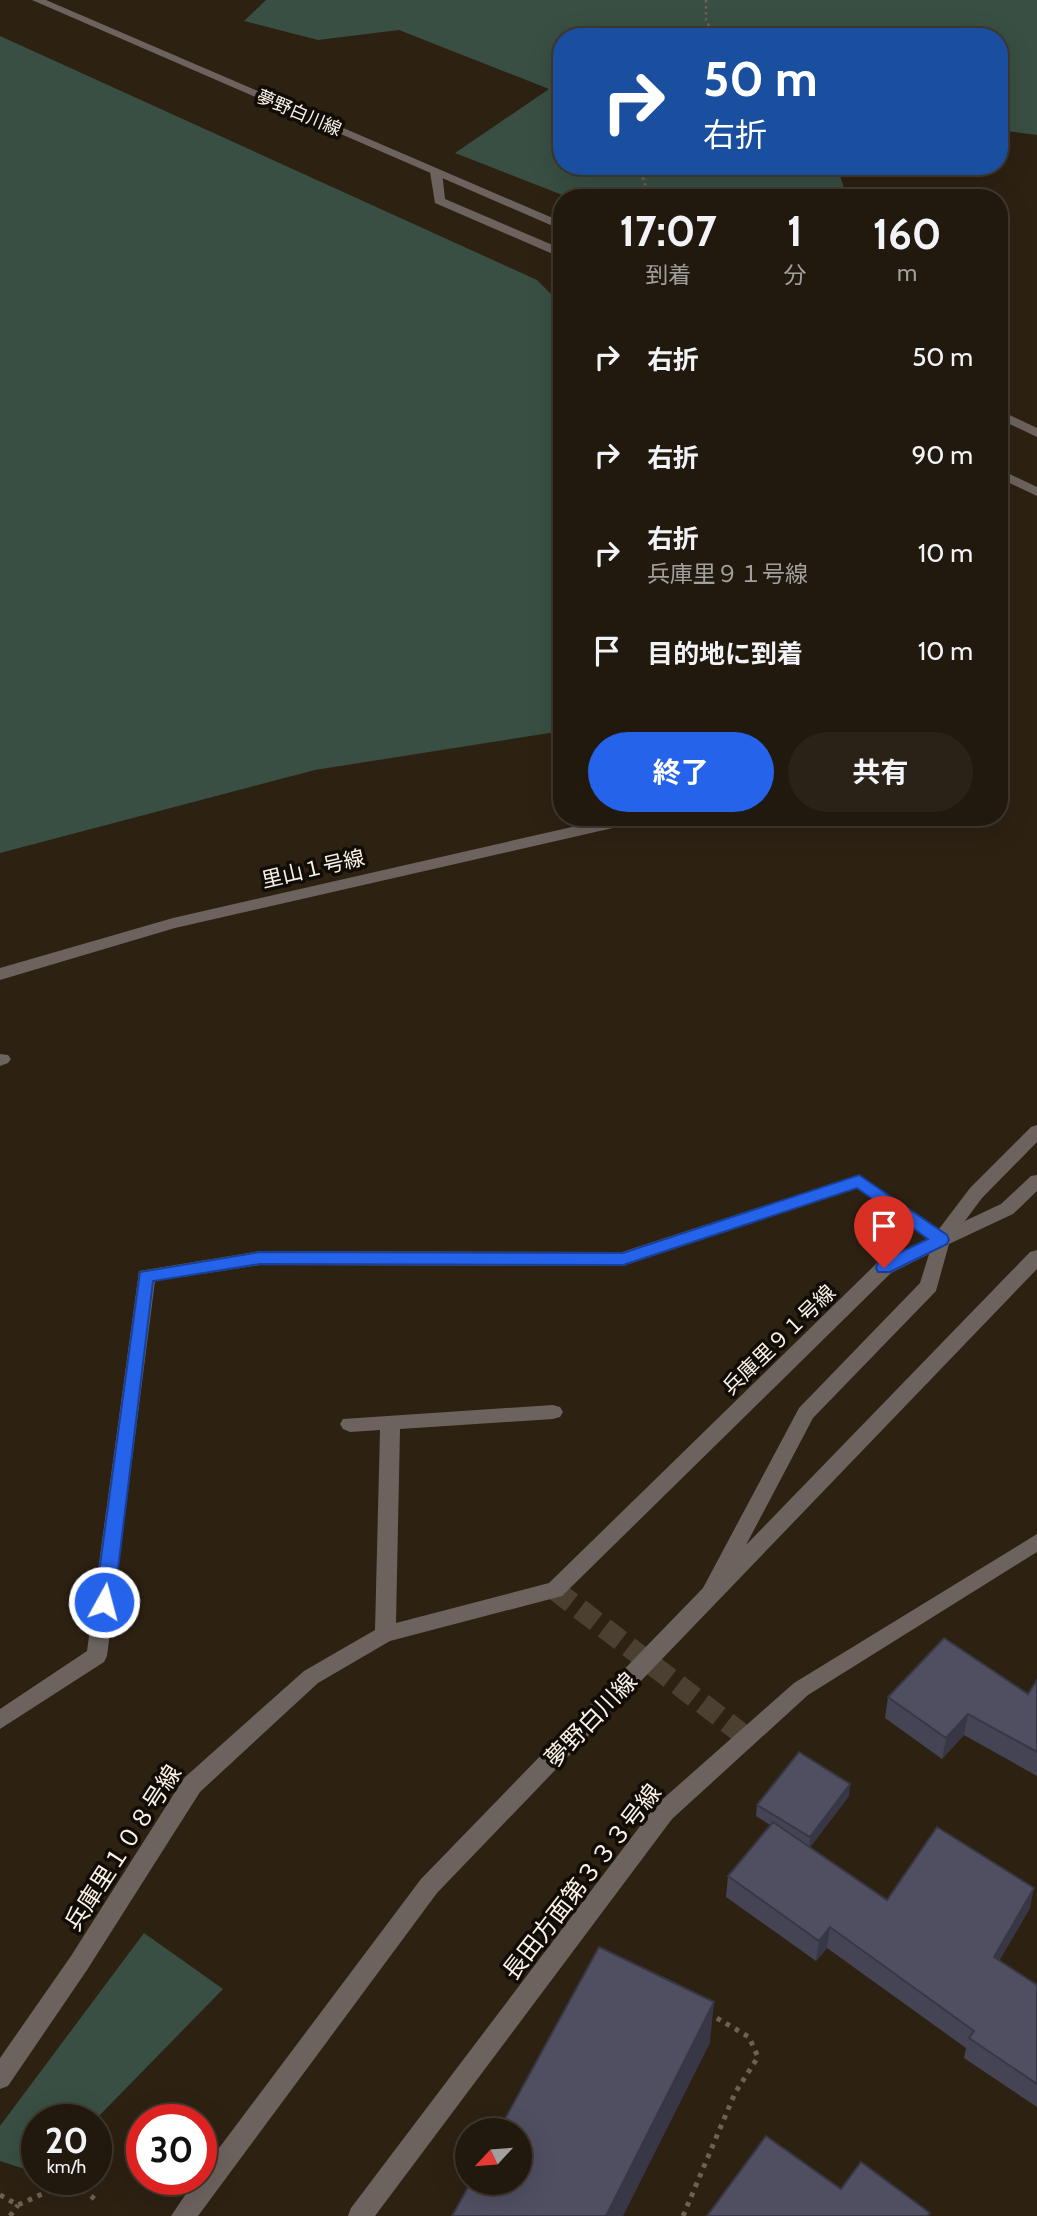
<!DOCTYPE html>
<html lang="ja">
<meta charset="utf-8">
<style>
:root{--surface:#22190e;--page:#2a2217;--text:#f1f3f6;--muted:#a2a09e;--line:#3f382e;--accent:#2563eb}
body{margin:0;font-family:Cabin,"Noto Sans JP",sans-serif;background:var(--page);color:var(--text);height:100vh;display:flex;flex-direction:column;font-size:26px;white-space:nowrap}
*{box-sizing:border-box;margin:0}
p{font-size:23px;color:var(--muted)}
.icon{flex:none;width:38px;height:38px;fill:none;stroke:currentColor;stroke-width:2;stroke-linecap:round;stroke-linejoin:round}
.map{position:relative;flex:1;overflow:hidden}
.panel{position:absolute;left:553px;top:189px;width:455px;height:637px;display:flex;flex-direction:column;background:var(--surface);border-radius:28px;box-shadow:0 7px 28px #0002,0 0 0 2px var(--line)}
.panel>*{flex:none}
.banner{position:absolute;left:553px;top:28px;width:455px;height:147px;border-radius:28px;box-shadow:0 7px 28px #0002,0 0 0 2px var(--line);background:#1a4fa0;color:#fff;overflow:hidden}
.needle{width:46px;rotate:244deg}
.fabs{position:absolute;left:455px;top:2118px;display:grid;gap:14px}
.fabs a{display:grid;place-items:center;width:77px;height:77px;border-radius:50%;background:var(--surface);box-shadow:0 7px 28px #0002,0 0 0 2px var(--line);font-size:35px}
.speed{position:absolute;left:21px;top:2104px;display:flex;gap:14px;font-size:35px;font-weight:700;text-align:center}
.speed>*{display:grid;place-content:center;width:91px;height:91px;border-radius:50%;background:var(--surface);box-shadow:0 7px 28px #0002,0 0 0 2px var(--line);line-height:1}
.speed small{font-size:18px;font-weight:400}
.speed .limit{border:10px solid #d22;background:#fff;color:#111}
.pin{position:absolute;display:grid;place-items:center;width:60px;height:60px;color:#fff;margin:-72px -30px;border-radius:50% 50% 50% 0;rotate:-45deg;box-shadow:0 0 7px #0007}
.pin .icon{rotate:45deg}
.me{position:absolute;width:77px;margin:-38px;rotate:7deg;stroke-linejoin:round;filter:drop-shadow(0 0 5px #0008)}
.turn{display:flex;align-items:center;gap:24px;height:147px;padding:0 35px;font-size:32px}
.turn .icon{width:91px;height:91px;stroke-width:2.5}
.turn b{display:block;font-size:49px;line-height:60px}
.eta{display:flex;justify-content:space-evenly;align-items:center;height:119px;text-align:center}
.eta b{font-size:42px;font-weight:700;line-height:49px}
.button{display:flex;gap:14px;margin-top:auto;padding:14px 35px}
.button a{flex:1;height:80px;border-radius:42px;background:var(--accent);color:#fff;font-size:28px;font-weight:700;line-height:80px;text-align:center}
.button a+a{background:var(--page);color:var(--text)}
ul{padding:0;list-style:none}
li{display:flex;align-items:center;gap:21px;height:98px;padding:0 35px}
li div{flex:1}
li b{display:block;font-size:26px}
li em{font-style:normal}
.map>svg:first-child{display:block}
.green{fill:#394f43}
.lines{fill:none;stroke-linecap:round;stroke-linejoin:round}
.minor-tunnel{stroke:#4c4032;stroke-width:21;stroke-dasharray:21 10;stroke-linecap:butt}
.path-far1{stroke:#6c6153;stroke-width:2.5;stroke-dasharray:2.5 3.5;stroke-linecap:butt}
.path{stroke:#6c6153;stroke-width:5;stroke-dasharray:4.5 6;stroke-linecap:butt}
.minor{fill:#6c635e;fill-rule:evenodd}
.tertiary{fill:#6c635e;fill-rule:evenodd}
.wall{fill:#454454}
.shaded-wall{fill:#383745}
.building{fill:#504f62;stroke:#383745;stroke-width:2}
.route{fill:#2563eb;stroke:#184099;stroke-width:2}
.labels{text-anchor:middle;stroke-width:7;stroke-linejoin:round;paint-order:stroke}
.far-street-label{font-size:18px;fill:#faf2e8;stroke:#110c06}
.street-label{font-size:21px;fill:#faf2e8;stroke:#110c06}
.near-street-label{font-size:24px;fill:#faf2e8;stroke:#110c06}
</style>
<div class="map">
<svg width="1037" height="2216" viewBox="0 0 1037 2216">
<rect width="100%" height="100%" fill="#2d2112"/>
<path class="green" d="M266,0H1037V135L999,130V37H562V166H837L847,198H570L455,153L549,89L399,30L318,40L244,21Z
M0,36L537,280L562,305V731L315,770L0,853Z
M144,1933L223,1989L96,2119H37V2173L0,2161V2126Z"/>
<g class="lines">
<path class="minor-tunnel" d="M555,1590L746,1737"/>
<path class="path-far1" d="M706,0V20L715,37
M639,166L646,187L641,198
M571,190L594,198"/>
<path class="path" d="M0,2195L18,2205L73,2180L98,2202
M10,2216L18,2205
M683,2216L735,2093L758,2057L749,2037L710,2014"/>
<path class="minor" d="M436,169L442,172L445,199L562,249V258L435,203L430,172Z
M999,469L1037,487V496L999,478Z
M616,817H647L639,822L175,928L0,980V968L173,918Z
M0,1054L8,1055L11,1059L8,1063L0,1066Z
M1037,1125V1142L982,1198L947,1245L891,1273L562,1596L390,1641L318,1683L200,1792L87,1970L8,2086L0,2089V2058L71,1956L184,1778L304,1671L375,1630L380,1430L350,1432L343,1429L340,1424L343,1419L553,1405L560,1407L563,1412L560,1417L553,1419L400,1429L396,1623L549,1583L877,1263L927,1239L857,1188L623,1266L260,1265L155,1281L107,1656L104,1662L0,1729V1709L87,1651L139,1271L260,1251L622,1252L859,1175L939,1229L970,1188L1031,1127Z
M1037,1534V1552L808,1695L672,1819L375,2216H348L351,2208L656,1805L794,1683Z"/>
<path class="tertiary" d="M32,0H46L562,222V230Z
M999,410L1037,428V437L999,419Z
M1037,1175V1191L1013,1214L949,1244L936,1291L813,1418L746,1545L1030,1252L1037,1250V1269L437,1893L198,2216H171L196,2179H201V2172L421,1879L703,1588L799,1408L920,1283L935,1235L1001,1204L1031,1176Z"/>
</g>
<path class="wall" d="M1037,1680V1776L964,1735L942,1759L885,1718L888,1697L1028,1694Z
M849,1796L810,1847L887,1900L1030,1908L999,1961L1037,1985V2107L964,2058L966,2048L827,1948L816,1961L726,1897L728,1876L770,1825L756,1816L757,1805Z"/>
<path class="shaded-wall" d="M968,1714L964,1735L942,1759L946,1738Z
M850,1784L849,1796L809,1849L810,1837Z
M1034,1888L1030,1908L989,1978L994,1957Z
M830,1927L827,1948L816,1961L819,1941Z
M714,2002L710,2043L623,2216H606Z"/>
<path class="building" d="M944,1638L1028,1694L1037,1680V1752L968,1714L946,1738L888,1697Z
M799,1752L850,1784L810,1837L757,1805Z
M773,1822L887,1900L937,1827L1034,1888L994,1957L1037,1985V2084L969,2038L974,2031L830,1927L819,1941L728,1876Z
M599,1947L714,2002L606,2216H452L471,2182H520V2130H499Z
M766,2136L841,2189L861,2162L930,2213L927,2216H707Z"/>
<path class="route" d="M859,1175L947,1235L949,1240L947,1244L890,1272H878L876,1268L878,1263L928,1239L857,1188L623,1265L260,1264L153,1281L114,1602L111,1607L104,1609L98,1607L95,1602L140,1272L260,1252L623,1253Z"/>
<g class="labels">
<g class="far-street-label">
<text transform="translate(299 113) rotate(23)" y="6">夢野白川線</text>
</g>
<g class="street-label">
<text transform="translate(313 869) rotate(-13)" y="7">里山１号線</text>
<text transform="translate(779 1340) rotate(-44)" y="7">兵庫里９１号線</text>
</g>
<g class="near-street-label">
<text transform="translate(591 1720) rotate(-46)" y="8">夢野白川線</text>
<text transform="translate(123 1848) rotate(-57)" y="8">兵庫里１０８号線</text>
<text transform="translate(582 1882) rotate(-52)" y="8">長田方面第３３３号線</text>
</g>
</g>
</svg>
<div class="fabs">
<a><svg class="needle" viewBox="-14 -14 28 28"><path d="M0-13l5 13h-10z" fill="#e53935"/><path d="M0 13l5-13h-10z" fill="#a2a09e"/></svg></a>
</div>
<div class="speed"><div>20<small>km/h</small></div><div class="limit">30</div></div>
<div class="pin" style="left:884px;top:1268px;background:#d93025"><svg class="icon" aria-label="arrive" viewBox="0 0 24 24"><path d="M6 21V4h12l-3 4 3 4H6"/></svg></div>
<svg class="me" style="left:104px;top:1602px" viewBox="-20 -20 40 40"><circle r="17" fill="#2563eb" stroke="#fff" stroke-width="3"/><path d="M0-11L8 9 0 5-8 9z" fill="#fff"/></svg>
<div class="banner">
<div class="turn"><svg class="icon" aria-label="right" viewBox="0 0 24 24"><path d="M7 20v-9h11M14 6l5 5-5 5"/></svg><div><b>50 m</b>右折</div></div>
</div>
<section class="panel">
<div class="eta">
<div><b>17:07</b><p>到着</p></div>
<div><b>1</b><p>分</p></div>
<div><b>160</b><p>m</p></div>
</div>
<ul>
<li><svg class="icon" aria-label="right" viewBox="0 0 24 24"><path d="M7 20v-9h11M14 6l5 5-5 5"/></svg><div><b>右折</b></div><em>50 m</em></li>
<li><svg class="icon" aria-label="right" viewBox="0 0 24 24"><path d="M7 20v-9h11M14 6l5 5-5 5"/></svg><div><b>右折</b></div><em>90 m</em></li>
<li><svg class="icon" aria-label="right" viewBox="0 0 24 24"><path d="M7 20v-9h11M14 6l5 5-5 5"/></svg><div><b>右折</b><p>兵庫里９１号線</p></div><em>10 m</em></li>
<li><svg class="icon" aria-label="arrive" viewBox="0 0 24 24"><path d="M6 21V4h12l-3 4 3 4H6"/></svg><div><b>目的地に到着</b></div><em>10 m</em></li>
</ul>
<div class="button"><a>終了</a><a>共有</a></div>
</section>
</div>
